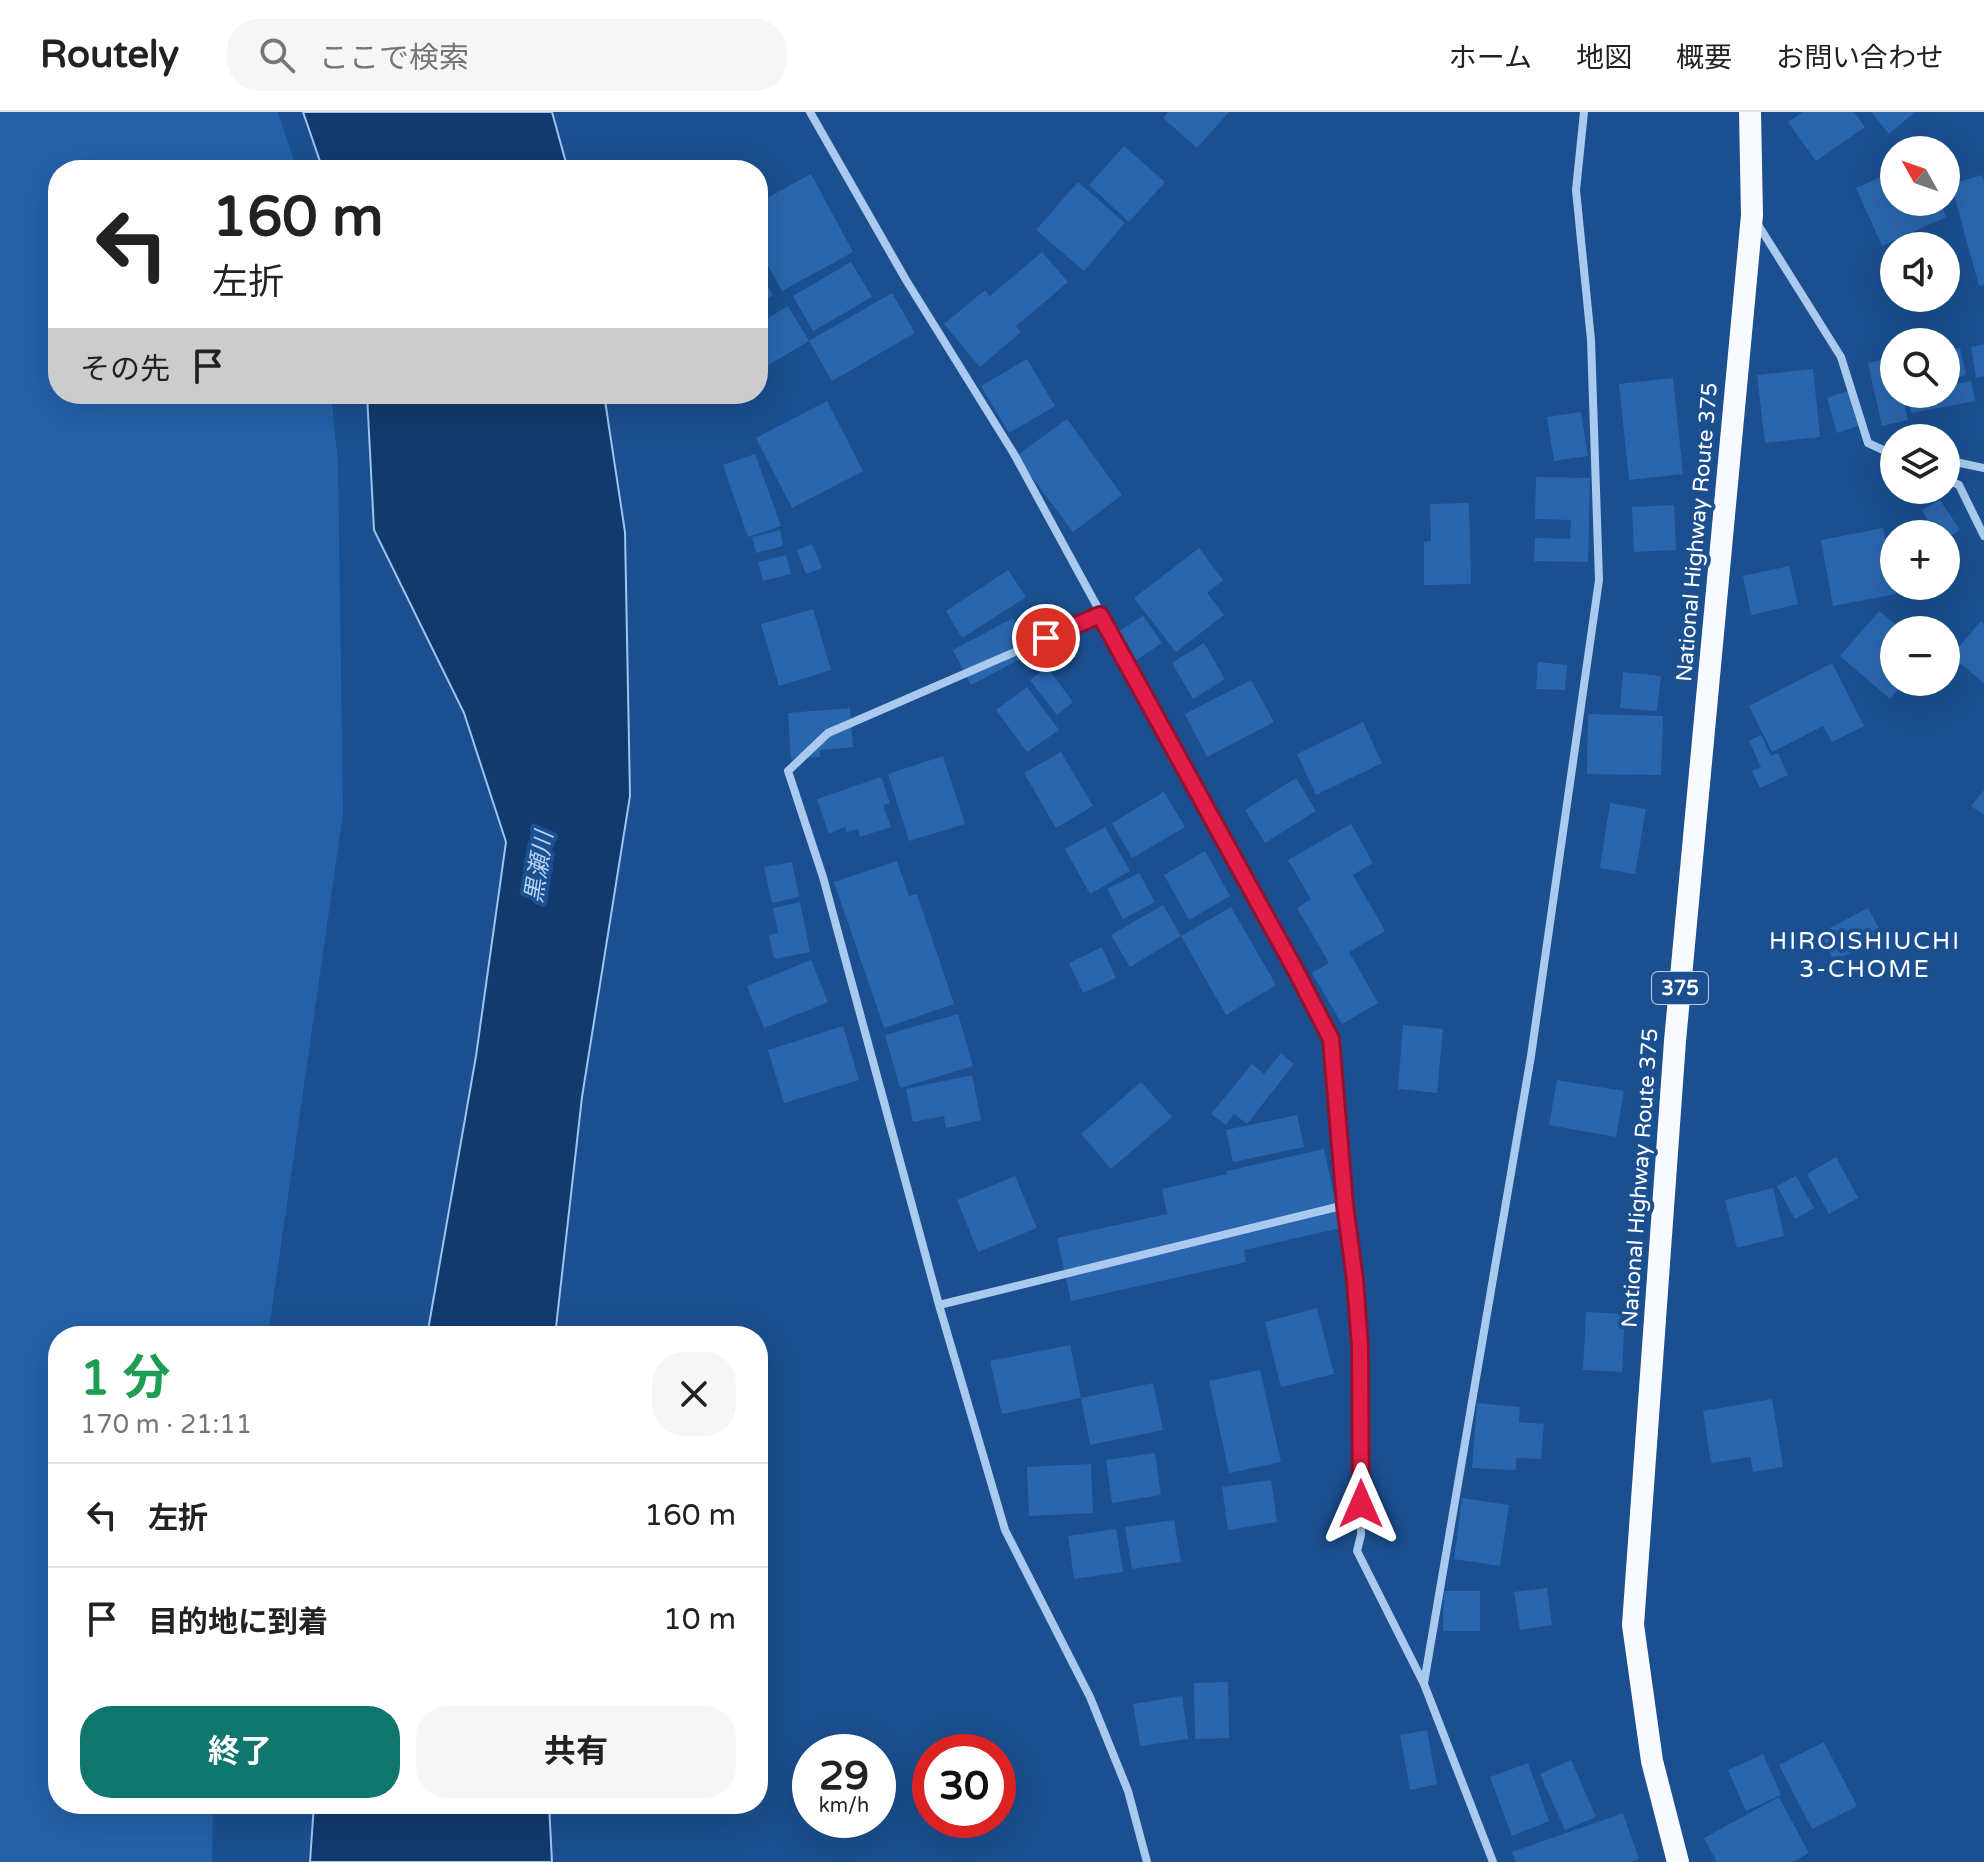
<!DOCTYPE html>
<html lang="ja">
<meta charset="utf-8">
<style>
:root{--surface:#fff;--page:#f6f6f6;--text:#222;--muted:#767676;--line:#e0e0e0;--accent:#0f766e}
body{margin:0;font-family:"Varela Round","Noto Sans JP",sans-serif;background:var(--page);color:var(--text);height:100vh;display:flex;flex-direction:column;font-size:30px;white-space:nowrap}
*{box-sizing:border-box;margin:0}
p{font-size:26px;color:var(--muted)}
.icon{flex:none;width:44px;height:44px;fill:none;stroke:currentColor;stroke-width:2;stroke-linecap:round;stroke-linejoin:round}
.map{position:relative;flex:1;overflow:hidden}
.panel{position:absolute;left:48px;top:1214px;width:720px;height:488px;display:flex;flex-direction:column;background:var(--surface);border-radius:32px;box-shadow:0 8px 32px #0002}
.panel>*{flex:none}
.banner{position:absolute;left:48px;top:48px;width:720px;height:244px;border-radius:32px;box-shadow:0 8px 32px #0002;background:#fff;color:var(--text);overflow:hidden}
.needle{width:52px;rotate:310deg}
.fabs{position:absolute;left:1880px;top:24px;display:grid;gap:16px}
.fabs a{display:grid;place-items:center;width:80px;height:80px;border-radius:50%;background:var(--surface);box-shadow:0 8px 32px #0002;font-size:40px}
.speed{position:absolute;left:792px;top:1622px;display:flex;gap:16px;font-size:40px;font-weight:700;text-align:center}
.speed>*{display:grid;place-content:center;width:104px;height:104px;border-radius:50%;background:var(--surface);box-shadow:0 8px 32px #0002;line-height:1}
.speed small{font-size:20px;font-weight:400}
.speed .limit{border:12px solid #d22;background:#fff;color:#111}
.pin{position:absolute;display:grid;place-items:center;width:68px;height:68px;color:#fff;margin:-34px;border:4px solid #fff;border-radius:50%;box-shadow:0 2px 8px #0007}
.me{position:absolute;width:88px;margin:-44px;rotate:0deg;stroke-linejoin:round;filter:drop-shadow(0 0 6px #0008)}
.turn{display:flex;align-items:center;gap:28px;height:168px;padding:0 32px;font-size:36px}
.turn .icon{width:104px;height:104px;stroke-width:2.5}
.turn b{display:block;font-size:56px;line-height:68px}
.then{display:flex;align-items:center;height:76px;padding:0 32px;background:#0003;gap:16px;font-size:30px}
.round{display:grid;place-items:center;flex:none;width:84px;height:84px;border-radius:32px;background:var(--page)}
.overview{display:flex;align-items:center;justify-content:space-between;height:136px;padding:0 32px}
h1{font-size:48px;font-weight:700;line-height:60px;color:#1e9e55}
.primary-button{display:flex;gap:16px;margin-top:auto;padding:16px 32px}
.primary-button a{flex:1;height:92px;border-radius:32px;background:var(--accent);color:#fff;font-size:32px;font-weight:700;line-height:92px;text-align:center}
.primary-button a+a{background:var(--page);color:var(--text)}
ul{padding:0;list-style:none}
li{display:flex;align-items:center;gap:24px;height:104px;padding:0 32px;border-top:2px solid var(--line)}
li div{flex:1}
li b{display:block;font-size:30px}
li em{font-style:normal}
header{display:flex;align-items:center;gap:48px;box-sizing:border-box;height:112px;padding:0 40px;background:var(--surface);border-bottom:2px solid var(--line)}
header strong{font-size:38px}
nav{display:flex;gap:44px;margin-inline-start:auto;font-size:28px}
.search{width:560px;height:72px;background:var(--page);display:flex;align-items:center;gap:20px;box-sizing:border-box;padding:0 28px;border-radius:32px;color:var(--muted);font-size:30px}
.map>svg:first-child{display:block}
.green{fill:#2461a8}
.water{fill:#123a6d;stroke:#9cc4f0;stroke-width:2}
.building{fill:#2a66ad}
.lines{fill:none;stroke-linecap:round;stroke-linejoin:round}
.minor{stroke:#a9c9ee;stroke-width:8}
.trunk{stroke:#f8faff;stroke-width:22}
.route-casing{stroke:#92132f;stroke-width:20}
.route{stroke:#e11d48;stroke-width:14}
.labels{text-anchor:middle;stroke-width:8;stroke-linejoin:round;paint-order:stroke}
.shield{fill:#1b4f8f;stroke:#bbcadd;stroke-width:2}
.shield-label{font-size:20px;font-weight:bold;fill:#fff}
.street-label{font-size:22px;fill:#fff;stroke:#1b4f8f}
.water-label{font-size:24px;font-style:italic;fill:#b5d3f5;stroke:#1b4f8f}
.neighbourhood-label{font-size:24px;letter-spacing:2px;fill:#fff;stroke:#1b4f8f}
</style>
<header>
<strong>Routely</strong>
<div class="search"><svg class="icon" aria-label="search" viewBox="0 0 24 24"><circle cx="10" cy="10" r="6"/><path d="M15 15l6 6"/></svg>ここで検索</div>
<nav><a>ホーム</a><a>地図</a><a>概要</a><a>お問い合わせ</a></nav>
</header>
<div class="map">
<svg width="1984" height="1750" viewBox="0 0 1984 1750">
<rect width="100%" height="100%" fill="#1b4f8f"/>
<path class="green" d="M0,0H278L297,58H58V282H331L338,350L343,701L268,1224H58V1692H213L212,1750H0Z"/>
<path class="water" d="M303,0H552L568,58H323Z
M367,282H604L625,420L630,684L582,985L555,1224H427L476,944L506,730L464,601L374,418Z
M314,1692H549L552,1750H310Z"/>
<path class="building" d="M1168,0H1229L1197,36L1163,6Z
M1803,0H1854L1865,15L1816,49L1788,10Z
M1871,0H1915L1889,22Z
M1124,34L1165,70L1129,110L1089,73Z
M1894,59V90H1940L1946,105L1882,134L1856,76Z
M811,62L853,140L782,179L758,135V91Z
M1982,63L1984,69V173L1979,174L1951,72Z
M1078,70L1125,111L1084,159L1036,118Z
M1042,140L1068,170L1016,214L1021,220L980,255L944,212L985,178L990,184Z
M851,150L872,185L813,219L793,184Z
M758,157L773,183L758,192Z
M892,181L915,221L832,269L809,229Z
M788,194L809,229L758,259V212Z
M1984,232V264L1976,266L1971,235Z
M1960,236L1966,263L1946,268V240Z
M1894,245V282H1902L1908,308L1882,314L1868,251Z
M1027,247L1055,294L1009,321L981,274Z
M1813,257L1820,325L1765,331L1757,263Z
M1673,266L1683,362L1629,368L1619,272Z
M1971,269L1975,289L1911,301L1907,282H1946V274Z
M1848,279L1858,314L1837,321L1827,286Z
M827,289L863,359L792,396L756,326Z
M1581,300L1588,344L1554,349L1547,305Z
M1067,307L1122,383L1073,420L1016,344Z
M755,342L781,414L748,425L723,353Z
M1536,365L1590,366L1588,450L1534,449L1535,426L1570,427L1571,408L1535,407Z
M1940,388L1960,418L1946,427V422H1935L1922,398Z
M1469,391L1471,472L1424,473V430L1431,429L1430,392Z
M1674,393L1676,438L1634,440L1632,395Z
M1883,416L1896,482L1833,494L1821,428Z
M780,418L783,434L756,441L752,425Z
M812,432L822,456L806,462L797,438Z
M1199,436L1223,468L1207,481L1224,503L1176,540L1134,486Z
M786,443L791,462L763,469L758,450Z
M1789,454L1798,492L1751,503L1743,464Z
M1008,458L1026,485L962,526L946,499Z
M813,497L831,558L779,574L761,512Z
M1879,499L1902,518H1894V570H1904L1890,587L1840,544Z
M1143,504L1162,531L1132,551L1113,523Z
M1013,506L1032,541L971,573L953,538Z
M1981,509L1984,512V571L1951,544Z
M1204,531L1225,567L1193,587L1172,551Z
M1538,550L1567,553L1565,578L1536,577Z
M1832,551L1864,614L1832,630L1823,614L1772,640L1749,594Z
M1047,555L1073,590L1057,603L1030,568Z
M1623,560L1661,564L1657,599L1620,596Z
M1251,568L1274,610L1207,645L1185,602Z
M1027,575L1059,618L1027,640L996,598Z
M850,596L853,635L820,638V645L791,647L788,601Z
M1588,602L1663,604L1661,663L1587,662Z
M1363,610L1382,651L1316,683L1297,642Z
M1761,623L1771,644L1778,641L1788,663L1760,676L1752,659L1761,655L1749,629Z
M1061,640L1093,694L1056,716L1024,661Z
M943,644L965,712L909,729L888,662Z
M881,665L890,691L883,693L891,715L860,725L858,717L847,720L845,715L829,722L817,687Z
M1296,666L1316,699L1265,731L1245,698Z
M1984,678V703L1971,694Z
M1164,680L1185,715L1132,746L1112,711Z
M1610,691L1646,697L1635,762L1600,756Z
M1351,712L1373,751L1353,763L1385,819L1349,840L1378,891L1342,912L1312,861L1329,851L1297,796L1311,787L1288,748Z
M1105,715L1130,759L1090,782L1065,737Z
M1205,739L1230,784L1189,808L1164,763Z
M897,749L909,784L917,782L954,892L884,916L834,770Z
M792,750L799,785L772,791L764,755Z
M1139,761L1155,790L1123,807L1107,777Z
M800,790L810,840L774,847L769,823L778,821L773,796Z
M1163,793L1181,824L1130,855L1111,823Z
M1231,795L1276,873L1226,903L1181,824Z
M1868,796L1883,824L1834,849L1820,821Z
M1102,835L1116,866L1083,881L1069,851Z
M811,848L828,890L764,916L747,874Z
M958,902L973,954L900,976L885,923Z
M1403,913L1443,917L1437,981L1398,977Z
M843,914L859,968L784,991L768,938Z
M1281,941L1294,952L1247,1012L1234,1002L1226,1013L1211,1002L1252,952L1264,962Z
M972,963L981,1008L946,1016L944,1004L913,1010L906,977Z
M1557,968L1624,979L1616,1025L1549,1013Z
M1141,970L1172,1005L1111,1057L1081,1022Z
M1297,1003L1304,1035L1233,1050L1226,1018Z
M1324,1037L1341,1116L1244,1138L1246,1150L1071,1189L1057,1126L1167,1102L1162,1077L1227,1062V1059Z
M1836,1045L1858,1086L1829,1102L1807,1062Z
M1015,1064L1037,1116L978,1140L957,1088Z
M1796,1064L1814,1096L1795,1107L1777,1074Z
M1773,1076L1784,1124L1737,1136L1725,1088Z
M1317,1196L1334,1262L1281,1275L1265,1210Z
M1586,1200L1625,1202L1622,1260L1583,1258Z
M1070,1233L1081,1286L1002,1302L990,1249Z
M1260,1258L1281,1350L1229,1361L1209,1269Z
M1153,1271L1163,1318L1090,1333L1081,1286Z
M1772,1287L1783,1355L1753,1360L1750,1345L1711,1351L1703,1299Z
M1477,1291L1520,1295L1519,1310L1544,1312L1541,1347L1516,1346V1358L1472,1356Z
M1155,1341L1161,1383L1112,1391L1106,1348Z
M1091,1352L1093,1401L1029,1404L1027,1355Z
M1271,1368L1277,1410L1228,1418L1222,1375Z
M1462,1386L1509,1393L1500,1454L1454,1447Z
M1174,1408L1181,1450L1132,1457L1125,1415Z
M1116,1417L1123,1460L1074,1467L1068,1424Z
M1547,1476L1552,1513L1520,1518L1514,1480Z
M1444,1479H1480V1519H1443Z
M1228,1570L1229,1626L1195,1627L1194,1571Z
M1182,1584L1188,1627L1140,1634L1133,1592Z
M1427,1618L1437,1672L1410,1678L1400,1623Z
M1824,1630L1857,1694L1812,1717L1779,1653Z
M1763,1642L1781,1683L1746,1699L1728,1658Z
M1571,1648L1596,1705L1565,1718L1540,1662Z
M1528,1651L1549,1709L1512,1724L1490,1665Z
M1779,1685L1809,1741L1793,1750H1717L1704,1726Z
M1623,1701L1639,1747L1630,1750H1516L1512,1740Z"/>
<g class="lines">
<path class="minor" d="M810,0L906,168L1014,342L1296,859L1331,927L1345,1093L1355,1168L1360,1235L1361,1423L1357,1439L1424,1572L1493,1750
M1757,111L1841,245L1868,331L1894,343
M1946,348L1984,356
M1946,367L1959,373L1984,424
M1100,503L828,621L788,659L823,765L939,1193L1005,1418L1090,1585L1128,1679L1147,1750
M939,1193L1345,1093
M1424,1571L1531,944L1599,468L1591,228L1576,78L1584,0"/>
<path class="trunk" d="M1678,1750L1652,1649L1633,1513L1675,929L1752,103L1750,0"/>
</g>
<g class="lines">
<g class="route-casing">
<path id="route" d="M1046,526L1100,503L1296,859L1331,927L1345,1093L1355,1168L1360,1235L1361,1392"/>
</g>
<use href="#route" class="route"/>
</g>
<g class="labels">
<rect class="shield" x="1652" y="860" width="56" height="32" rx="6"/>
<g class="shield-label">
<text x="1680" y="883">375</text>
</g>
<g class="street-label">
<text transform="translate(1696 420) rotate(-85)" y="8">National Highway Route 375</text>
<text transform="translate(1639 1066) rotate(-86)" y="8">National Highway Route 375</text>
</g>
<g class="water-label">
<text transform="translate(539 755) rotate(-81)" y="8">黒瀬川</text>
</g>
<g class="neighbourhood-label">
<text x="1865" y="837">HIROISHIUCHI<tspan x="1865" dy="28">3-CHOME</tspan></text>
</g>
</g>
</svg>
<div class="fabs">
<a><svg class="needle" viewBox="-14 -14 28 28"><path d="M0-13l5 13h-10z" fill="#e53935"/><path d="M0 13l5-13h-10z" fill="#767676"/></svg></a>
<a><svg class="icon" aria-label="sound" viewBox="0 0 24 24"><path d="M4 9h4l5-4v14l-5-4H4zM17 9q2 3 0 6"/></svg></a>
<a><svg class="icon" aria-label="search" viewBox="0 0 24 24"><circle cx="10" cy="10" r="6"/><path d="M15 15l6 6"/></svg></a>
<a><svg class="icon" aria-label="layers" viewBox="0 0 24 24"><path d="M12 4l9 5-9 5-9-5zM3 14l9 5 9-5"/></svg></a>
<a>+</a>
<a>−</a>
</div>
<div class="speed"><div>29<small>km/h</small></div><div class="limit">30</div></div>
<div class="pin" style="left:1046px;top:526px;background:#d93025"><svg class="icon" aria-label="arrive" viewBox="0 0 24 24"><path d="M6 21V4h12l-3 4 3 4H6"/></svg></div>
<svg class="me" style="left:1361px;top:1392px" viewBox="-20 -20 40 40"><path d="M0-17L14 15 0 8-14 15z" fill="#e11d48" stroke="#fff" stroke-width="4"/></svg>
<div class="banner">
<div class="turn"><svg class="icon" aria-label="left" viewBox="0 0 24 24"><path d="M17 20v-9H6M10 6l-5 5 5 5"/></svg><div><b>160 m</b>左折</div></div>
<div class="then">その先<svg class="icon" aria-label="arrive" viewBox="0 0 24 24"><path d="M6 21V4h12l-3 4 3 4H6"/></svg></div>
</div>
<section class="panel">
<div class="overview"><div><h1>1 分</h1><p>170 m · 21:11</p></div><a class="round"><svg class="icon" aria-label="close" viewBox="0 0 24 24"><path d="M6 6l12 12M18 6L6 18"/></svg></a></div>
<ul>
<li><svg class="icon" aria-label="left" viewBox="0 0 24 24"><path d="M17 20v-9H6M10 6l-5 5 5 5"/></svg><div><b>左折</b></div><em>160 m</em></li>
<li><svg class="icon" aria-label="arrive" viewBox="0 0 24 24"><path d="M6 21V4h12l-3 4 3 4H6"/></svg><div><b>目的地に到着</b></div><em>10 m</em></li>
</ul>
<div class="primary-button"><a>終了</a><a>共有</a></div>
</section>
</div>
